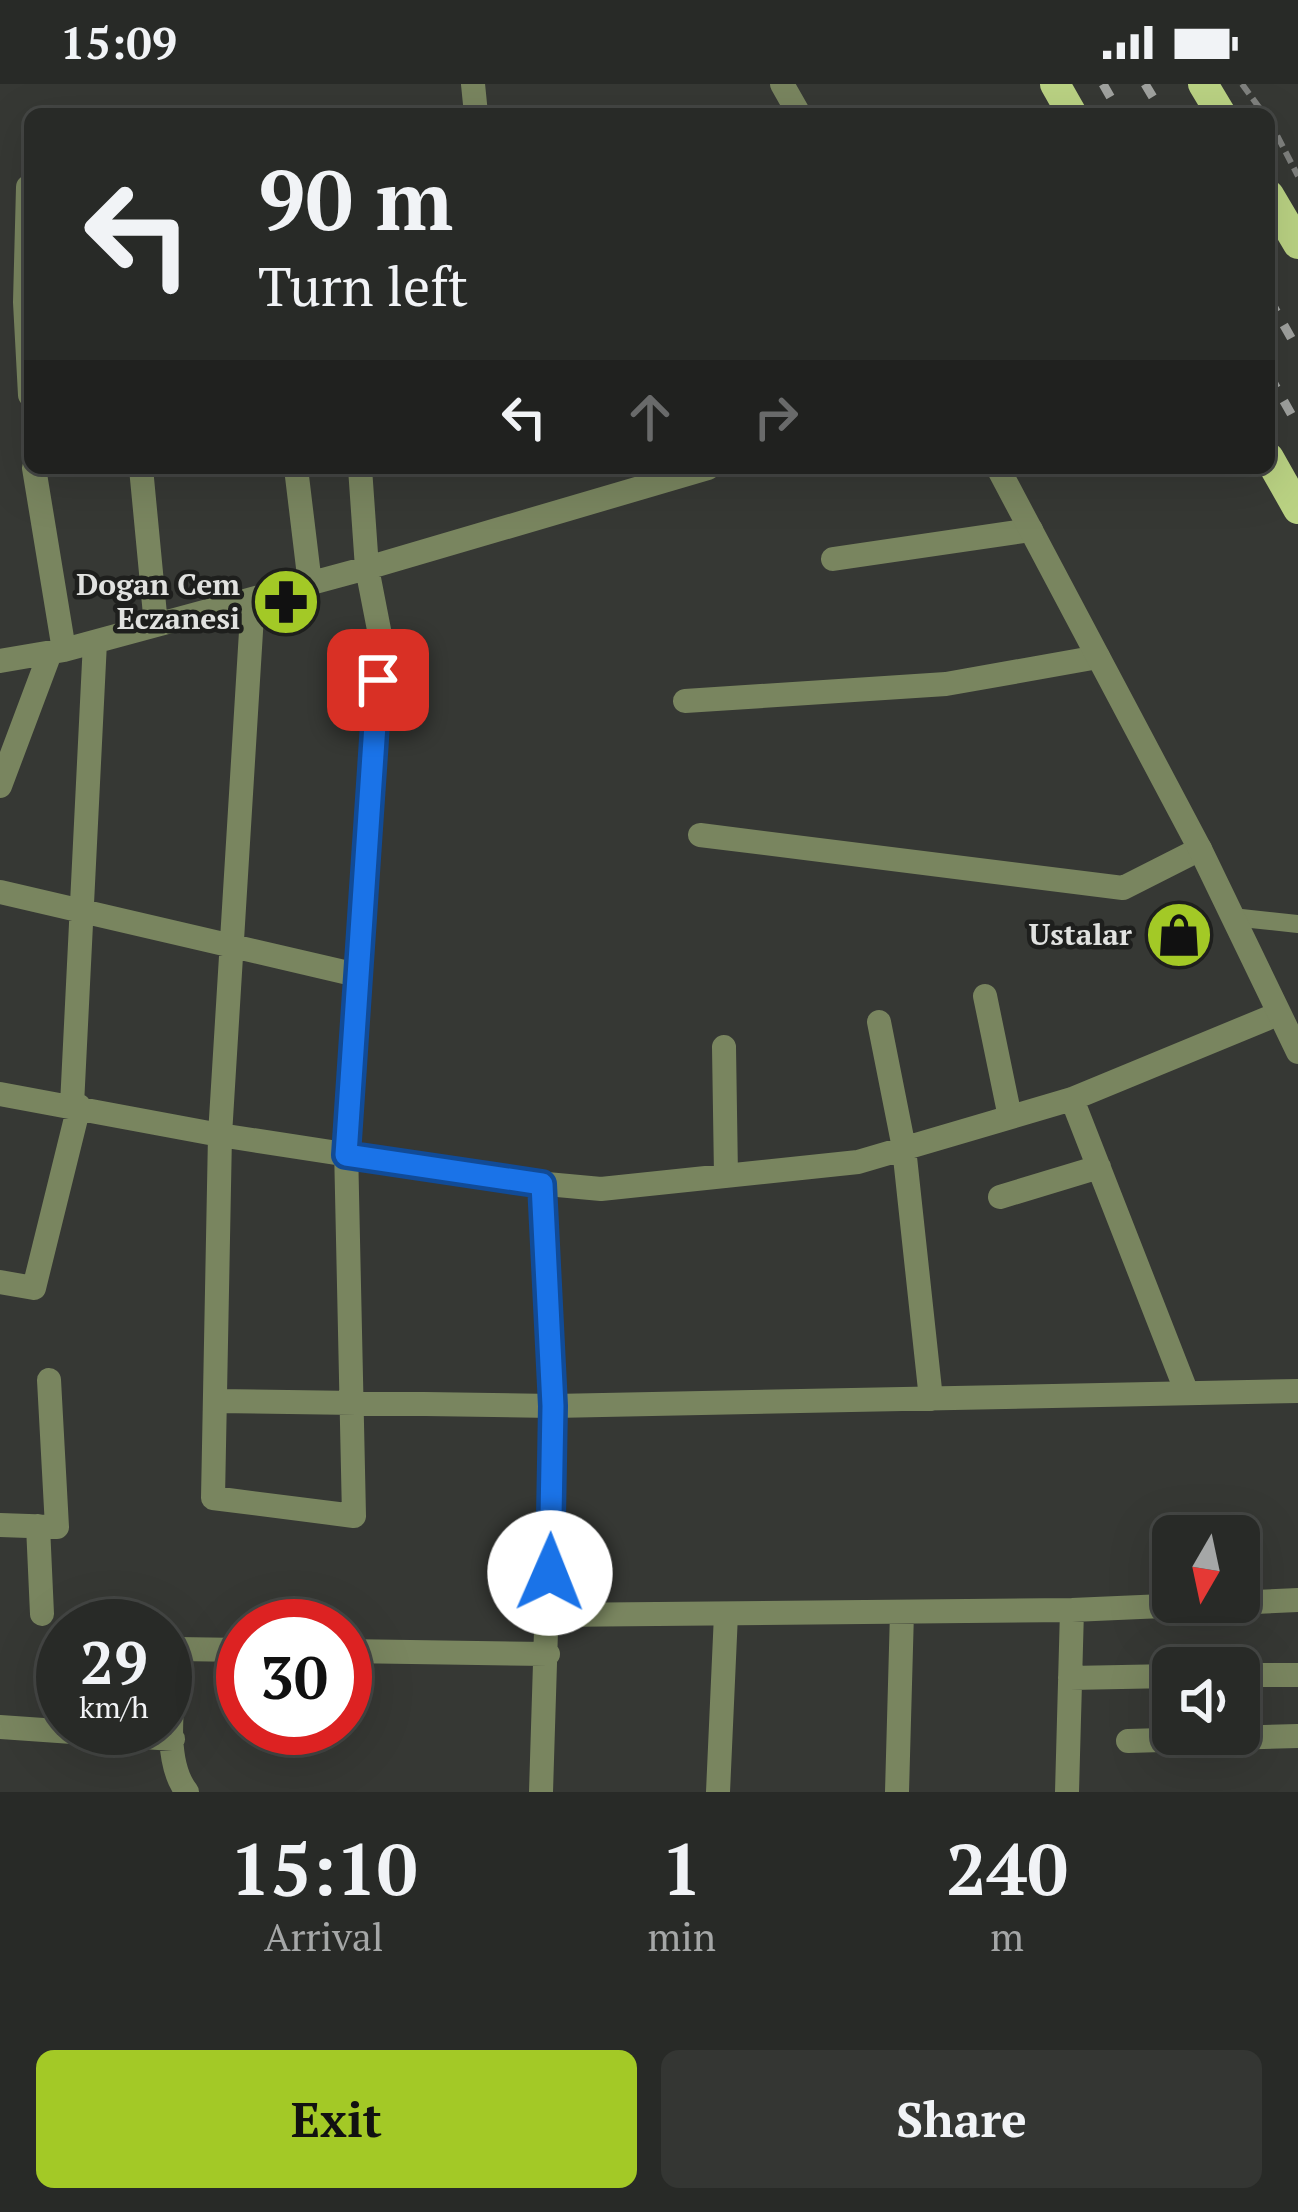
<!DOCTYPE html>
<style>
:root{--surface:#282a27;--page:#343633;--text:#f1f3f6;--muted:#a5a7a7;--line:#444644;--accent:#a3c926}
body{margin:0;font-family:"PT Serif",serif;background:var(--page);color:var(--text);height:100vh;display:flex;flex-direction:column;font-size:45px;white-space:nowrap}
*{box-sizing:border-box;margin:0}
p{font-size:39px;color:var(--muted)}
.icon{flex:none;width:66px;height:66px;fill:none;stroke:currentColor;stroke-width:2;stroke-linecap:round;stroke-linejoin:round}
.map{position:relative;height:1708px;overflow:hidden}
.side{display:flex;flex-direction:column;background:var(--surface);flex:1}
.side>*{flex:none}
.banner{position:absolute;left:24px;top:24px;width:1251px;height:366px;border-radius:18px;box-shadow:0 12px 48px #0002,0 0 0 3px var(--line);background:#282a27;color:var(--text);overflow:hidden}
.needle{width:78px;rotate:189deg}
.controls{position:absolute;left:1152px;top:1431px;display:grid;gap:24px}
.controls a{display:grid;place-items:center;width:108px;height:108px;border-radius:18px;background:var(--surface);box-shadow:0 12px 48px #0002,0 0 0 3px var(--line);font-size:60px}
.speed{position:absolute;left:36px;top:1515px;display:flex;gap:24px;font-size:60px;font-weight:700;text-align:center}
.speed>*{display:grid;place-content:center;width:156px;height:156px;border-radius:50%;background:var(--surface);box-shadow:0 12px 48px #0002,0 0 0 3px var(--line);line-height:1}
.speed small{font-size:30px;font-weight:400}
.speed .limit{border:18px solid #d22;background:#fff;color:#111}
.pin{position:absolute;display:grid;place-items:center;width:102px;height:102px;color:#fff;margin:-51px;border-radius:24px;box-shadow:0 6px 18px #0006}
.me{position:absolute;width:132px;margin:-66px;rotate:1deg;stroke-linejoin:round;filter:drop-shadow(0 0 9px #0008)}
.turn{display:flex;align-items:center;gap:42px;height:252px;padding:0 36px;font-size:54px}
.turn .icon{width:156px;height:156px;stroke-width:2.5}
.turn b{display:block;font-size:84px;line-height:102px}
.lanes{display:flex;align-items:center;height:114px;padding:0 36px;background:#0003;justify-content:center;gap:60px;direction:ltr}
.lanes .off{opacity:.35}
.eta{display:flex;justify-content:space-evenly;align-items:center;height:204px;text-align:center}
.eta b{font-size:72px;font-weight:800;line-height:84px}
.button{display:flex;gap:24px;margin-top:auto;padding:24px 36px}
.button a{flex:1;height:138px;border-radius:18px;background:var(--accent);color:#111;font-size:48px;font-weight:800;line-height:138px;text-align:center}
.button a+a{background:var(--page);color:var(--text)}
.status{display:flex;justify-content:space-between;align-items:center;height:84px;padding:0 60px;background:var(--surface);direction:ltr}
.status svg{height:33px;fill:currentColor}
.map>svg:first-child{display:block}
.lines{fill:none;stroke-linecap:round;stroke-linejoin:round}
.path{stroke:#7f817e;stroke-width:6;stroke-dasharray:12 6;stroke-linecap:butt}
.service{stroke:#79855f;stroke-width:18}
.minor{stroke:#79855f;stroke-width:24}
.tertiary{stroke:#79855f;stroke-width:24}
.primary{stroke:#bad283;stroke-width:30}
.rail{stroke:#a0a29f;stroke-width:9;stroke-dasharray:15 15;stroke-linecap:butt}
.route-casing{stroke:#114b97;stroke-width:30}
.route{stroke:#1a73e8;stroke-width:21}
.labels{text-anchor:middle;stroke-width:9;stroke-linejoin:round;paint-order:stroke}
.poi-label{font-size:30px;font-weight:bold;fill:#e1e2e0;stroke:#1e1f1d;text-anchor:end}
</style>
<div class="status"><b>15:09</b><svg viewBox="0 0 49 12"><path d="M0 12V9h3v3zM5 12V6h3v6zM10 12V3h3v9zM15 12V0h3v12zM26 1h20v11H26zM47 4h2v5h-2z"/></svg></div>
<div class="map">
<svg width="1298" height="1708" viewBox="0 0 1298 1708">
<rect width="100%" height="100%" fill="#363834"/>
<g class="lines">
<path class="path" d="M1242,0L1264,30
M1269,36L1298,92"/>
<path class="service" d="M1232,833L1298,840"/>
<path class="minor" d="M473,0L476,30
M28,103L25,218L30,311
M34,384L64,566
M141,384L156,541
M296,384L310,500
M833,475L1031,446
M253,515L220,1051L213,1414L354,1432L346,1063L381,556L367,484L360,384
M0,577L64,566L367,484L708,384
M685,617L946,600L1098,573
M0,702L50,569
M700,751L1123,804L1200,765
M0,808L357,891
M985,912L1010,1033
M879,938L904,1064L931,1315
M724,963L726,1092
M0,1010L220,1051L525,1098L601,1105L858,1078L1072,1015L1278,930
M1072,1015L1187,1309
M72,1021L95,558
M1000,1113L1099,1083
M0,1198L34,1204L79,1022
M215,1317L553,1322L1298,1307
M0,1441L57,1443L49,1296
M38,1442L42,1530
M550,1531L1072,1526L1298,1516
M345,1567L548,1570
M1239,1591H1298
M1070,1594L1173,1592
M0,1643L173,1655
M1128,1657L1298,1652
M187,1708C160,1674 175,1605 177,1565L243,1566
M541,1708L553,1322L541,1100
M718,1708L726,1530
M897,1708L902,1528
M1067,1708L1072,1526"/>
<path class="tertiary" d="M782,0L799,30
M998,384L1200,765L1298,968"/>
<path class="primary" d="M1055,0L1072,30
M1203,0L1221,30
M1269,111L1298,160
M1269,374L1298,425"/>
<path class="rail" d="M1103,0L1120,30
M1145,0L1163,30
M1269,215L1298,266
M1269,291L1298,342"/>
</g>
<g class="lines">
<g class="route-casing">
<path id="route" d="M378,596L346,1071L542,1100L553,1322L550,1489"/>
</g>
<use href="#route" class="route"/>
</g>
<defs>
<g id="pharmacy-disc" transform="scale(3.45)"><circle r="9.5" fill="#a3c926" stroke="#1e1f1d"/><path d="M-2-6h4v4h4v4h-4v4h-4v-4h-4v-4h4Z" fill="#111"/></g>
<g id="shop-disc" transform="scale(3.45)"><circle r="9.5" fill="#a3c926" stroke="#1e1f1d"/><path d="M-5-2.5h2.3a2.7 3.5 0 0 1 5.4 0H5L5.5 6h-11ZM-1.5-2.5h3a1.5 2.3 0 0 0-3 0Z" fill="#111"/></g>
</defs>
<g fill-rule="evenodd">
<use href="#pharmacy-disc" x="286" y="518"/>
<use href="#shop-disc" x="1179" y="851"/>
</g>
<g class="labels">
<g class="poi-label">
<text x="240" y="511">Dogan Cem<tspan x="240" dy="34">Eczanesi</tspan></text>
<text x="1132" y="861">Ustalar</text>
</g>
</g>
</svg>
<div class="controls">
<a><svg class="needle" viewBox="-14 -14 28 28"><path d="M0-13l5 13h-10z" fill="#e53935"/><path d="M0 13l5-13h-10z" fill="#a5a7a7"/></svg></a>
<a><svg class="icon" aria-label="sound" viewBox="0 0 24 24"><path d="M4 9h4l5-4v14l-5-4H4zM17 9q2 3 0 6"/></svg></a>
</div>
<div class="speed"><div>29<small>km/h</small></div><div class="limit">30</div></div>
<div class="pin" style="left:378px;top:596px;background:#d93025"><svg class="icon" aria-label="arrive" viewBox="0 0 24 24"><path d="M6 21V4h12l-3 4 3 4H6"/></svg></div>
<svg class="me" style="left:550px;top:1489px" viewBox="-20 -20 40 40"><circle r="19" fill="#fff"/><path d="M0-13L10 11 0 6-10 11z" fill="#1a73e8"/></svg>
<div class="banner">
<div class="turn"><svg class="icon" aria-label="left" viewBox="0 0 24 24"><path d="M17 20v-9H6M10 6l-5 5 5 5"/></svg><div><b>90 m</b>Turn left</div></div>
<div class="lanes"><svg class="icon" aria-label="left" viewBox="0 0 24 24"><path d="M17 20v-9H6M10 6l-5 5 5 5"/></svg><svg class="icon off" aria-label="ahead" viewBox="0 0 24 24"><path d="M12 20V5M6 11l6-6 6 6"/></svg><svg class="icon off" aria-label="right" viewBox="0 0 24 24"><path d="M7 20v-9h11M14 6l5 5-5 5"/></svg></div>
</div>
</div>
<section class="side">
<div class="eta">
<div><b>15:10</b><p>Arrival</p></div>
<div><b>1</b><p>min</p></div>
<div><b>240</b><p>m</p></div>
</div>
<div class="button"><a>Exit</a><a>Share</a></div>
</section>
